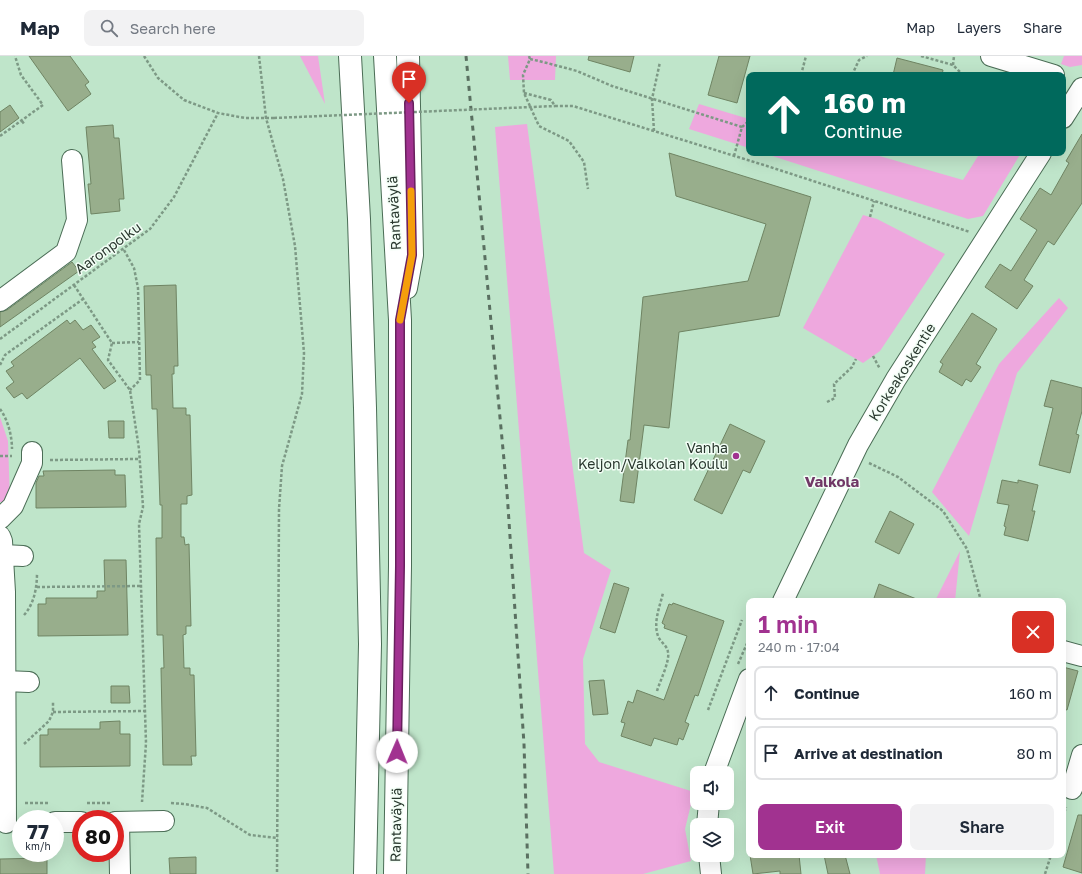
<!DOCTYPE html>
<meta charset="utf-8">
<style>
:root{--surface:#fff;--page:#f2f2f3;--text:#1f2937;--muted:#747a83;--line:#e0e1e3;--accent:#a13290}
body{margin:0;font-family:"Golos Text",sans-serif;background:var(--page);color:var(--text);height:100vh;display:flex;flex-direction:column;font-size:15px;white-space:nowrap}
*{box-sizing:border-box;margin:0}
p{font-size:13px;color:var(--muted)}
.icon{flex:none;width:22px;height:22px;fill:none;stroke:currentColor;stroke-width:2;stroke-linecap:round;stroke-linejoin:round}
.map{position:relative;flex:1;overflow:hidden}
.details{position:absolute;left:746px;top:542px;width:320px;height:260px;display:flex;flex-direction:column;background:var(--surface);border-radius:8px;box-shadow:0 4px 16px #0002}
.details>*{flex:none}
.guide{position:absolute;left:746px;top:16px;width:320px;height:84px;border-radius:8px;box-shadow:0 4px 16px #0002;background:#00695c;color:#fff;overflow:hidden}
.buttons{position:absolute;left:690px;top:710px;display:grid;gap:8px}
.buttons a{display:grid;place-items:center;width:44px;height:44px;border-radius:8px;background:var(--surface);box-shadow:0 4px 16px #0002;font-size:20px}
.speed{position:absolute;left:12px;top:754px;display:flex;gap:8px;font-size:20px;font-weight:700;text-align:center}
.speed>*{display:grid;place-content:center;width:52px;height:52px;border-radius:50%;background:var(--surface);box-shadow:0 4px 16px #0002;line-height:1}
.speed small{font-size:10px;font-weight:400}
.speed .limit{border:6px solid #d22;background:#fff;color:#111}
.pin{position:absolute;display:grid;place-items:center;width:34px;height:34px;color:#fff;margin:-41px -17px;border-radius:50% 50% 50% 0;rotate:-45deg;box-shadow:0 0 4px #0007}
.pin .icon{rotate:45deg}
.me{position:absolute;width:44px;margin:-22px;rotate:1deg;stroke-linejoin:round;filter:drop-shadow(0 0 3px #0008)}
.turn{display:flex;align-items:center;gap:14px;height:84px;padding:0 12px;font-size:18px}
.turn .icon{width:52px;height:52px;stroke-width:2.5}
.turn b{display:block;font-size:28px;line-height:34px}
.round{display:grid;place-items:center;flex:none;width:42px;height:42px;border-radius:8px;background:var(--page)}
.headline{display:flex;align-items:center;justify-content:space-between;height:68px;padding:0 12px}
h1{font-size:24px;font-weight:600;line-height:30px;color:var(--accent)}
.primary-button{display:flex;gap:8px;margin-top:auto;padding:8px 12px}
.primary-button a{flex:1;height:46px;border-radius:8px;background:var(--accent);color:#fff;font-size:16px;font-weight:600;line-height:46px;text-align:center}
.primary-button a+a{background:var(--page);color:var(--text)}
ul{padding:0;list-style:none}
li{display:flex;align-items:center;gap:12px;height:54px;margin:0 8px 6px;padding:0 4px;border:2px solid var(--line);border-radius:8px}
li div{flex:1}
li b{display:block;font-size:15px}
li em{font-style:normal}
header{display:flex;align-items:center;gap:24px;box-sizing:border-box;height:56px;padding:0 20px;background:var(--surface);border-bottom:1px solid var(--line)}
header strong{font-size:19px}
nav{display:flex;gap:22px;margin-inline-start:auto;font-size:14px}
.search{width:280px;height:36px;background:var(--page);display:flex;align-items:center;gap:10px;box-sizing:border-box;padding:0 14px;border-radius:8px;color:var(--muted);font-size:15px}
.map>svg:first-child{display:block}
.green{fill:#eea8de}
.building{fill:#98ae8c;stroke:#6f8463}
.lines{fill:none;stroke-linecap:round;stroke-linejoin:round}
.minor-casing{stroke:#4b6d56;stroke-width:22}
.highway-casing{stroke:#4b6d56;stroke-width:24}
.path{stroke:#7d9985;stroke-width:2.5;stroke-dasharray:3 2;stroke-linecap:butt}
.minor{stroke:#fff;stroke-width:20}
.highway{stroke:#fff;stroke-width:22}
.rail{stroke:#5a7061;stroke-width:3;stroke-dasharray:5 5;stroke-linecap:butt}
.path-bridge{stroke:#7d9985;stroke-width:2.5;stroke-dasharray:3 2;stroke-linecap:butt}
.route-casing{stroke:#69205e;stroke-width:10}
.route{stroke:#a13290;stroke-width:7}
.slow{stroke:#f59e0b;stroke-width:7}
.poi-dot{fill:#a13290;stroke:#f3fef6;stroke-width:1.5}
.labels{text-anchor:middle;stroke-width:3;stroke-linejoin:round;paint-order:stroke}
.street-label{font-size:14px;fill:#29382e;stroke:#f3fef6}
.poi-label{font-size:14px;fill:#29382e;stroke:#f3fef6;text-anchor:end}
.neighbourhood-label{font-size:15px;font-weight:bold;fill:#703866;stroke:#f3fef6}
</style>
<header>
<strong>Map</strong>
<div class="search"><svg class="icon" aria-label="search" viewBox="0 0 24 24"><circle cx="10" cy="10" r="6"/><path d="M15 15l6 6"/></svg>Search here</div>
<nav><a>Map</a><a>Layers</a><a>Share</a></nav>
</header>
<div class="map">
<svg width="1082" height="818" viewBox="0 0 1082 818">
<rect width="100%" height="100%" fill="#bfe5ca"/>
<path class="green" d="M300,0H318L325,48Z
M508,0H556L555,24H510Z
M1064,0H1082V9L1070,11L1061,8Z
M699,48L749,63V92L689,73Z
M527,68L584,497L611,514L583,603L585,688L599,706L694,736L685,773L691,805L643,818H554L495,71Z
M763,97H869L963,124L980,97H1021L983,160L968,163Z
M863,159L877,163L945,198L880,295L863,307L803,272Z
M1059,242L1068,252L1017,317L969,480L932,436L999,308Z
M0,361L8,385L10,446H0Z
M960,495L955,545H935Z
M876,799H926L925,818H880Z"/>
<path class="building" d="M29,0H70L89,26L85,29L91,38L68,55Z
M589,0H634L630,16L588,4Z
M719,0H750L737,47L708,39Z
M897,2L943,14L942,19H893Z
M10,49L19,62L0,76V56Z
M113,69L114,82H119L124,143H119L120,155L91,158L88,128H91L86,71Z
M1082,78V147L1054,189L1048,185L1024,224L1033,230L1017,253L985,231L1000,208L1011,215L1037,174L1020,163L1040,132L1051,139L1069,107L1066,105Z
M669,97L811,141L779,260L679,276L669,372L644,369L634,447L620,445L628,384H630L643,241L748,225L766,168L676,140Z
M72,206L79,215L0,271V256L7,254Z
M176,229L178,310H174V318H172L173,352H186V359H190L192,439L187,440V448H181V481H184L185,489L189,488L191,570H186V578L183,579L184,612H190V619H194L196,700H191L192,709H163L161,612H164L163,579H157L156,482H162V449H160L157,353H152L151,319H146L144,230Z
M972,257L997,273L976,308L981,311L971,326L966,323L962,330L939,316L943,308L940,306Z
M67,264L70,268L75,264L83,274L91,269L100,281L92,286L96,291L92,293L116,325L104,333L80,302L27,343L22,337L14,342L6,332L14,326L6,315L14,310L11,306Z
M1051,324L1082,332V355L1076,378L1079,379L1070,417L1039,409L1053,352L1044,350Z
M108,365H124V382H109Z
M730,368L765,385L750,417L743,414L722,458L694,444Z
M115,414V419H125L126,451L36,452V427L39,420H44L43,415Z
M1002,424L1018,427V424L1038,429L1032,455H1035L1028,485L1004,479L1006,471L1004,470L1009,449L997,447Z
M890,455L914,468L899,498L875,486Z
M104,504H126L128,579L38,580V548H46V542H97V535H105Z
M614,527L629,532L615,577L600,572Z
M879,528L919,544V545H873Z
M673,547L724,565L698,640L695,639L685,666L689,668L683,684L679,682L677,689L654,682L651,690L621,680L625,667L621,666L628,645L633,647L637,634L664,644L687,580L664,572L665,569L662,567L669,548L672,549Z
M1063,611L1078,615L1067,654L1063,653Z
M604,624L608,658L593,659L589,625Z
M111,630H129L130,647H111Z
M120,665V678H130V710L40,711V679H48V673H100V666Z
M1078,759H1082V817L1063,811Z
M750,799H799L801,818H780V815L753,818Z
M824,799H845L850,818H828Z
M196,801V818H170L169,802Z
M47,802V818H0V803Z"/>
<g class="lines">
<g class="minor-casing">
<path id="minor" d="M991,0L1054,19
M1063,62L1082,32
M0,245L66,196L77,164L72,104
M0,463L13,450L32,407V396
M0,480L2,485L5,536L6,767
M3,499L23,500
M783,545L858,389L896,323L1041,97
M1063,595L1082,600
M5,625L29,626
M714,717L749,623
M1072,733L1082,699
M55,766H81
M115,766L164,765
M119,766L120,818
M707,769L709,747
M709,799L711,818"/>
</g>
<g class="highway-casing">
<path id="highway" d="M350,0L359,163L365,352L370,588L365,818
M385,0L400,264V510L395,818
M406,232L412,199L408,0"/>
</g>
<path class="path" d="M144,0L158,22L184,44L218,57L245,62H274
M259,0L266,62L283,123L295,190L304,297L302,338L282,410L279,453L277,818
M529,0L530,3L523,19L524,37L539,70L569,85L584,106L588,133
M921,0L953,9L960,16
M530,3L547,7L577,15L612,30L742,71
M953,9L954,0
M801,19L806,0
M826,19H827
M852,19L859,4L867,0
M524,37L551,44L555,50H573L767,110L970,176
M22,65L25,69
M654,75L652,43L660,6
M0,80L43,49L21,19L15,0
M734,100L742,71L749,65
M870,161L874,145
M124,194L134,212L138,232L140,324L130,334
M74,229L112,287L108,304L130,334L139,393L143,451L139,468L146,687L142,746
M0,283L150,173L174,141L218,57
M112,287L139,286
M873,300L880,313
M0,309L5,299L83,243
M827,346L835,342L834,328L852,311L856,303
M0,353C8,364 12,380 12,393
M0,400H12
M50,404L139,403
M869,407L898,421L943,455L967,493L981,545
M37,531L141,530
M24,559C34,548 37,532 37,517
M738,608L749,583
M657,635C660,625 670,605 668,596C667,589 660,586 658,580C653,566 660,550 663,537
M708,654L742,564
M53,656L145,655
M24,688L49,665L53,656V646
M695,734L696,723
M25,747H50
M87,747H110
M171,747L184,748L207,752L250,779L278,782
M1063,761L1066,751
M692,779V785L696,788
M1045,818L1051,799"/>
<use href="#minor" class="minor"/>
<use href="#highway" class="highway"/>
<path class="rail" d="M466,0L507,436L524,688L528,818"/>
<path class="path-bridge" d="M274,62L555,50"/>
</g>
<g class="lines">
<g class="route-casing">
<path id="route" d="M397,696L400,510V264L412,199L409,47"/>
</g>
<use href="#route" class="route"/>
<path class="slow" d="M400,264L412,199L411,135"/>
</g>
<circle class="poi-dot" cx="736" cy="400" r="4"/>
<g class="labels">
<g class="street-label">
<text transform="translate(394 157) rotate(-93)" y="5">Rantaväylä</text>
<text transform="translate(108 192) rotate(-36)" y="5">Aaronpolku</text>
<text transform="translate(902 316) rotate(-58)" y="5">Korkeakoskentie</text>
<text transform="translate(396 769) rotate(-89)" y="5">Rantaväylä</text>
</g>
<g class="poi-label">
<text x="728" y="397">Vanha<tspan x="728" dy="16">Keljon/Valkolan Koulu</tspan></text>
</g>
<g class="neighbourhood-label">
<text x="832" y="431">Valkola</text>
</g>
</g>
</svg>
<div class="buttons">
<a><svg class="icon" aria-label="sound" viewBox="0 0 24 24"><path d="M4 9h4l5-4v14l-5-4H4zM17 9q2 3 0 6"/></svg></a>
<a><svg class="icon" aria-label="layers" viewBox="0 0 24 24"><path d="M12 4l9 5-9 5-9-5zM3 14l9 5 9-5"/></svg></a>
</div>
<div class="speed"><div>77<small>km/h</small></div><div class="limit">80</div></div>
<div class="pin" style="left:409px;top:47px;background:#d93025"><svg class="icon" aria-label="arrive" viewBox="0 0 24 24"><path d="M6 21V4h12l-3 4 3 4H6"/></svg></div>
<svg class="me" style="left:397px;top:696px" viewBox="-20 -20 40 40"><circle r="19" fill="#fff"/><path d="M0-13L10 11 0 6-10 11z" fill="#a13290"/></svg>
<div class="guide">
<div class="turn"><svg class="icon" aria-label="ahead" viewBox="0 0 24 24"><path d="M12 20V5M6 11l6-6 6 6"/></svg><div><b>160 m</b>Continue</div></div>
</div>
<section class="details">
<div class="headline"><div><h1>1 min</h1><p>240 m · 17:04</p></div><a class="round" style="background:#d93025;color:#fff"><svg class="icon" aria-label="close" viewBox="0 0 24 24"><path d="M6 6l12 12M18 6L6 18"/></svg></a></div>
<ul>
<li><svg class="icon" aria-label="ahead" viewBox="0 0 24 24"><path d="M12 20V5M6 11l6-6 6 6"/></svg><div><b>Continue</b></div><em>160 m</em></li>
<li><svg class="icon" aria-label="arrive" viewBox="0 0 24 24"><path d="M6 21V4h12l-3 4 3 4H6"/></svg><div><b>Arrive at destination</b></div><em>80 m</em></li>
</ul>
<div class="primary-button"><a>Exit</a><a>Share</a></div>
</section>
</div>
